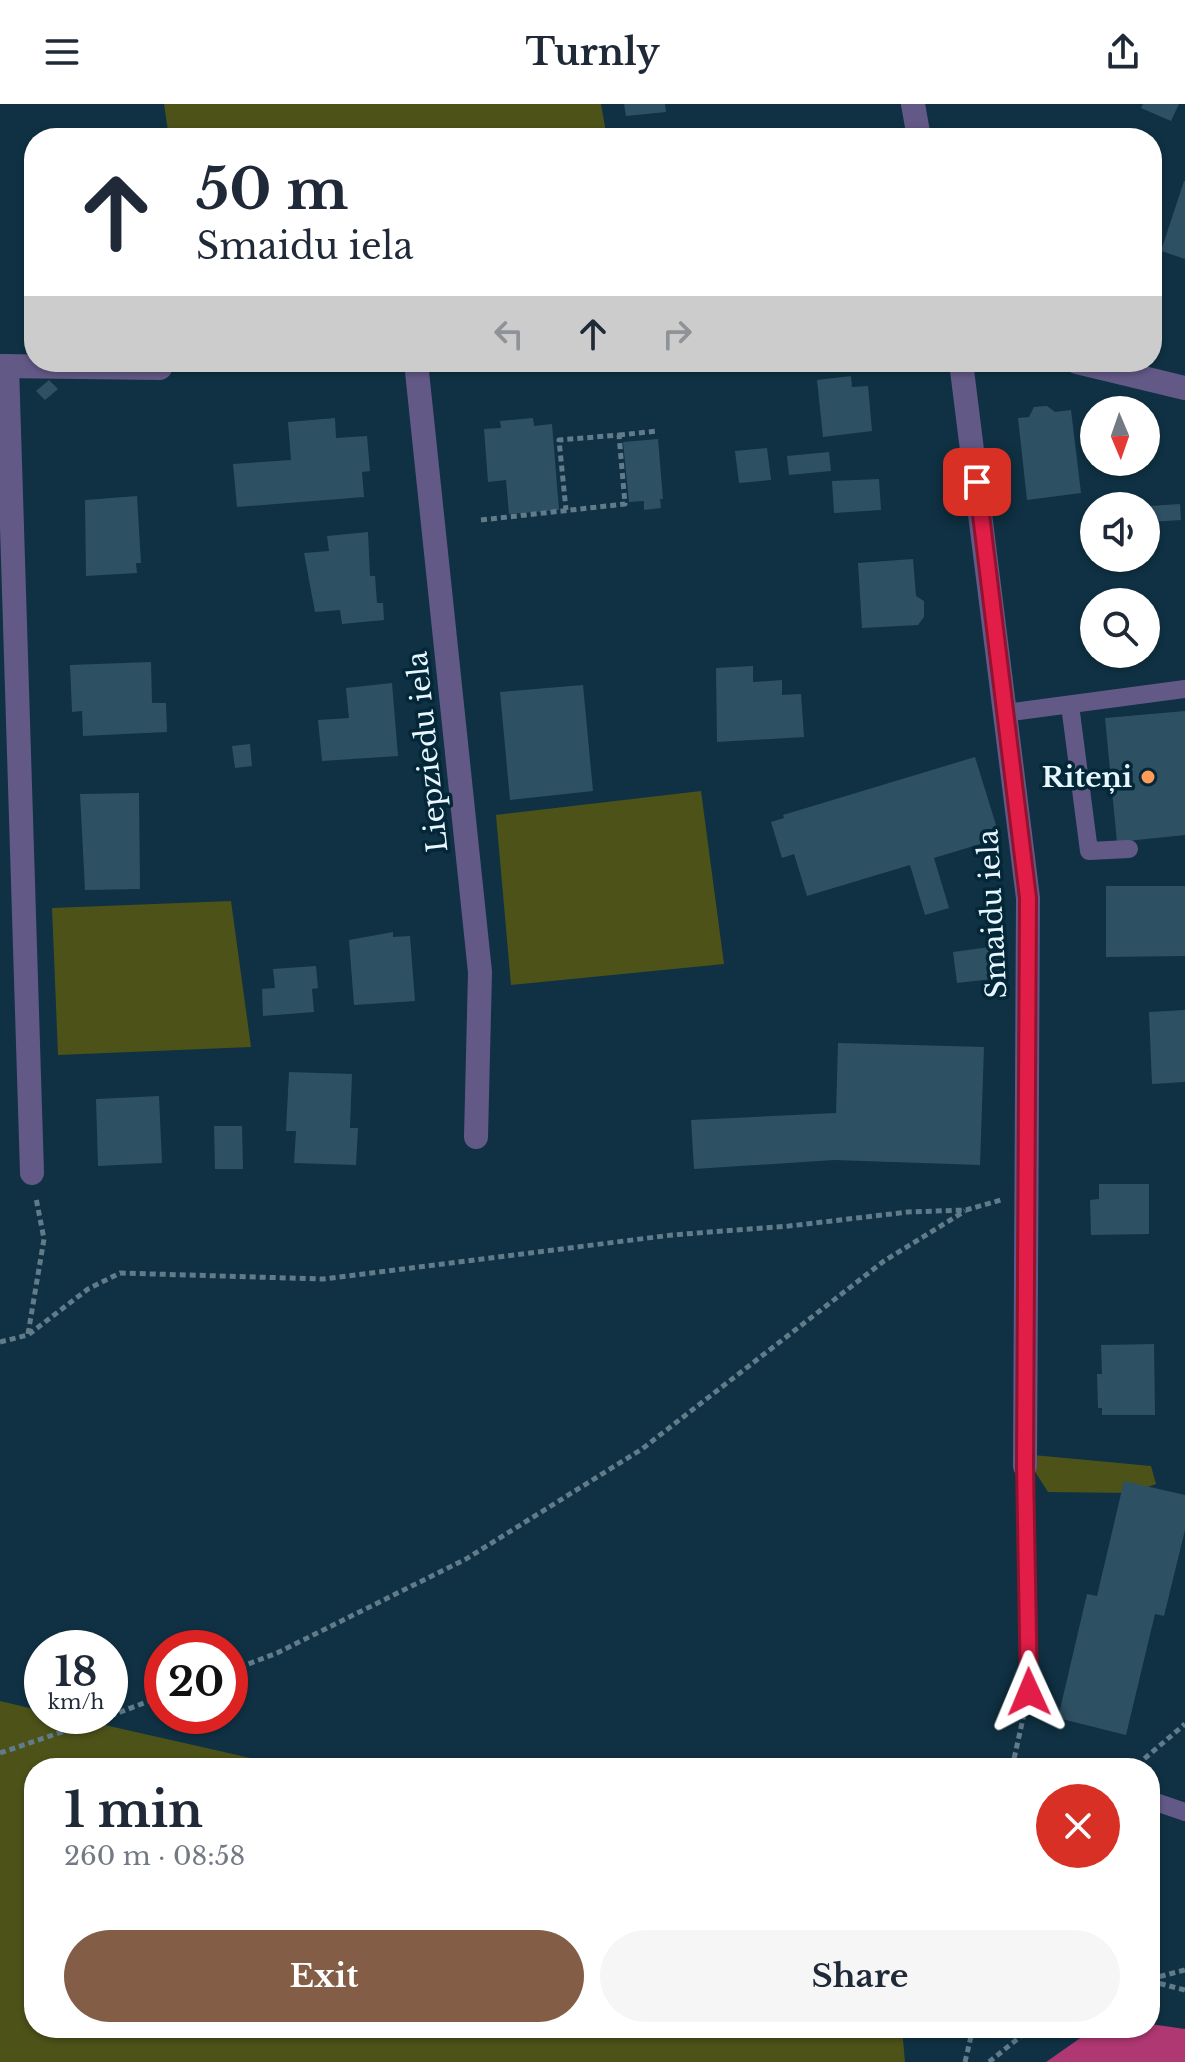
<!DOCTYPE html>
<meta charset="utf-8">
<style>
:root{--surface:#fff;--page:#f6f6f7;--text:#1f2937;--muted:#747a83;--accent:#835d45}
body{margin:0;font-family:"Libre Baskerville",serif;background:var(--page);color:var(--text);height:100vh;display:flex;flex-direction:column;font-size:30px;white-space:nowrap}
*{box-sizing:border-box;margin:0}
p{font-size:26px;color:var(--muted)}
.icon{flex:none;width:44px;height:44px;fill:none;stroke:currentColor;stroke-width:2;stroke-linecap:round;stroke-linejoin:round}
.map{position:relative;flex:1;overflow:hidden}
.side{position:absolute;left:24px;top:1654px;width:1136px;height:280px;display:flex;flex-direction:column;background:var(--surface);border-radius:32px;box-shadow:0 2px 6px #0004}
.side>*{flex:none}
.top-card{position:absolute;left:24px;top:24px;width:1138px;height:244px;border-radius:32px;box-shadow:0 2px 6px #0004;background:#fff;color:var(--text);overflow:hidden}
.needle{width:52px;rotate:178deg}
.controls{position:absolute;left:1080px;top:292px;display:grid;gap:16px}
.controls a{display:grid;place-items:center;width:80px;height:80px;border-radius:50%;background:var(--surface);box-shadow:0 2px 6px #0004;font-size:40px}
.speed{position:absolute;left:24px;top:1526px;display:flex;gap:16px;font-size:40px;font-weight:700;text-align:center}
.speed>*{display:grid;place-content:center;width:104px;height:104px;border-radius:50%;background:var(--surface);box-shadow:0 2px 6px #0004;line-height:1}
.speed small{font-size:20px;font-weight:400}
.speed .limit{border:12px solid #d22;background:#fff;color:#111}
.pin{position:absolute;display:grid;place-items:center;width:68px;height:68px;color:#fff;margin:-34px;border-radius:16px;box-shadow:0 4px 12px #0006}
.me{position:absolute;width:88px;margin:-44px;rotate:359deg;stroke-linejoin:round;filter:drop-shadow(0 0 6px #0008)}
.turn{display:flex;align-items:center;gap:28px;height:168px;padding:0 40px;font-size:36px}
.turn .icon{width:104px;height:104px;stroke-width:2.5}
.turn b{display:block;font-size:56px;line-height:68px}
.lanes{display:flex;align-items:center;height:76px;padding:0 40px;background:#0003;justify-content:center;gap:40px;direction:ltr}
.lanes .off{opacity:.35}
.round{display:grid;place-items:center;flex:none;width:84px;height:84px;border-radius:42px;background:var(--page)}
.headline{display:flex;align-items:center;justify-content:space-between;height:136px;padding:0 40px}
h1{font-size:48px;font-weight:700;line-height:60px}
.cta{display:flex;gap:16px;margin-top:auto;padding:16px 40px}
.cta a{flex:1;height:92px;border-radius:48px;background:var(--accent);color:#fff;font-size:32px;font-weight:700;line-height:92px;text-align:center}
.cta a+a{background:var(--page);color:var(--text)}
header{display:flex;justify-content:space-between;align-items:center;height:104px;padding:0 40px;background:var(--surface);font-size:36px;font-weight:700}
.map>svg:first-child{display:block}
.green{fill:#4d5219}
.water{fill:#af3872}
.building{fill:#2e5063}
.lines{fill:none;stroke-linecap:round;stroke-linejoin:round}
.path{stroke:#607b8a;stroke-width:5;stroke-dasharray:6 4;stroke-linecap:butt}
.service{stroke:#635987;stroke-width:18}
.minor{stroke:#635987;stroke-width:24}
.route-casing{stroke:#92132f;stroke-width:20}
.route{stroke:#e11d48;stroke-width:14}
.poi-dot{fill:#fe9c57;stroke:#042738;stroke-width:3}
.labels{text-anchor:middle;stroke-width:7;stroke-linejoin:round;paint-order:stroke}
.street-label{font-size:28px;fill:#e7f6ff;stroke:#042738}
.poi-label{font-size:28px;font-weight:bold;fill:#e7f6ff;stroke:#042738;text-anchor:end}
</style>
<header><svg class="icon" aria-label="menu" viewBox="0 0 24 24"><path d="M4 6h16M4 12h16M4 18h16"/></svg>Turnly<svg class="icon" aria-label="share" viewBox="0 0 24 24"><path d="M12 15V3M7 8l5-5 5 5M5 13v7h14v-7"/></svg></header>
<div class="map">
<svg width="1185" height="1958" viewBox="0 0 1185 1958">
<rect width="100%" height="100%" fill="#0f3143"/>
<path class="green" d="M164,0H601L607,34H169Z
M701,687L724,860L511,881L496,711Z
M231,797L251,943L58,951L52,804Z
M1033,1351L1151,1362L1156,1380L1131,1389L1048,1388L1032,1363Z
M0,1597L42,1607V1612H65L295,1664H34V1924H902L905,1958H0Z"/>
<path class="water" d="M1150,1920L1185,1925V1958H1046L1089,1928L1150,1924Z"/>
<path class="building" d="M624,0H665L666,8L626,12Z
M1143,0H1179L1171,17L1141,4Z
M1184,77H1185V155L1161,147Z
M851,272L852,283L868,282L872,327L823,333L817,276Z
M49,276L58,285L45,296L36,287Z
M1047,302L1055,308L1071,306L1081,389L1027,396L1018,314L1029,313L1034,303Z
M335,314L336,334L367,332L370,367L362,368L364,393L237,403L233,360L291,356L288,318Z
M533,314L534,322L552,320L559,406L509,410L506,376L488,378L484,325L501,324L500,317Z
M658,335L663,395H660L661,404L644,406V397L629,398L623,338Z
M767,344L771,376L739,379L735,347Z
M829,348L831,367L789,371L787,352Z
M879,375L881,406L834,409L832,377Z
M137,392L141,459H136L137,469L86,472L85,396Z
M1180,400L1181,416L1151,418L1150,402Z
M368,428L370,472H375L377,499H383L384,516L342,520L340,506L315,508L304,449L329,447L327,432Z
M913,455L916,492L924,497V513L918,521L862,524L858,459Z
M151,558L152,599H166L167,628L83,632L82,607L72,608L70,561Z
M753,562V578L782,576V591L801,590L804,633L717,638L716,564Z
M392,579L398,652L322,657L318,616L349,614L346,584Z
M583,581L593,687L510,696L500,588Z
M1185,607V731L1117,738L1105,614Z
M250,640L252,662L235,664L232,642Z
M975,653L1000,734L934,754L949,804L925,811L910,761L807,792L794,750L782,754L771,718L784,714L783,711Z
M139,689L140,785L85,786L80,690Z
M1106,782H1185V852L1106,853Z
M393,828V833L410,832L415,897L354,901L349,836Z
M997,842L1001,874L957,879L953,848Z
M316,862L318,884L312,885L314,908L263,912L262,885L275,884L273,865Z
M1185,906V978L1152,980L1149,908Z
M838,939L984,943L980,1061L834,1056L694,1065L691,1016L836,1009Z
M289,968L352,970L350,1024H358L356,1061L294,1059L296,1027H286Z
M159,992L162,1059L98,1062L96,995Z
M214,1022H242L243,1065H215Z
M1099,1080H1149V1130L1091,1131L1090,1096L1099,1095Z
M1154,1240L1155,1311H1102V1304H1098L1097,1270H1102L1101,1241Z
M1124,1377L1185,1391V1426L1164,1512L1155,1510L1126,1631L1058,1614L1087,1490L1097,1492Z"/>
<g class="lines">
<path class="path" d="M619,331L658,327
M481,416L625,400L619,331L559,336L566,406
M28,1230L44,1135L36,1094
M0,1238L28,1231L88,1185L120,1169L323,1175L672,1131L789,1122L908,1108L966,1106L1001,1096
M230,1567L277,1549L466,1455L642,1345L884,1157L965,1107
M110,1612L162,1592
M0,1649L109,1612
M1012,1664L1024,1610
M1141,1664L1144,1655L1185,1620
M1150,1875L1185,1866
M1150,1877L1185,1886
M965,1958L973,1924
M989,1958L1031,1924"/>
<path class="service" d="M1070,601L1089,747L1129,745
M1005,609L1185,585
M1025,1362L1029,1588
M1150,1696L1185,1708"/>
<path class="minor" d="M913,0L919,34
M416,258L480,868L476,1033
M961,258L1028,794L1025,1362
M1077,258L1185,284
M0,262L160,264
M7,262L32,1069"/>
</g>
<g class="lines">
<g class="route-casing">
<path id="route" d="M977,378L1028,794L1025,1362L1029,1588"/>
</g>
<use href="#route" class="route"/>
</g>
<circle class="poi-dot" cx="1148" cy="673" r="8"/>
<g class="labels">
<g class="street-label">
<text transform="translate(427 648) rotate(-96)" y="10">Liepziedu iela</text>
<text transform="translate(992 810) rotate(-93)" y="10">Smaidu iela</text>
</g>
<g class="poi-label">
<text x="1132" y="683">Riteņi</text>
</g>
</g>
</svg>
<div class="controls">
<a><svg class="needle" viewBox="-14 -14 28 28"><path d="M0-13l5 13h-10z" fill="#e53935"/><path d="M0 13l5-13h-10z" fill="#747a83"/></svg></a>
<a><svg class="icon" aria-label="sound" viewBox="0 0 24 24"><path d="M4 9h4l5-4v14l-5-4H4zM17 9q2 3 0 6"/></svg></a>
<a><svg class="icon" aria-label="search" viewBox="0 0 24 24"><circle cx="10" cy="10" r="6"/><path d="M15 15l6 6"/></svg></a>
</div>
<div class="speed"><div>18<small>km/h</small></div><div class="limit">20</div></div>
<div class="pin" style="left:977px;top:378px;background:#d93025"><svg class="icon" aria-label="arrive" viewBox="0 0 24 24"><path d="M6 21V4h12l-3 4 3 4H6"/></svg></div>
<svg class="me" style="left:1029px;top:1588px" viewBox="-20 -20 40 40"><path d="M0-17L14 15 0 8-14 15z" fill="#e11d48" stroke="#fff" stroke-width="4"/></svg>
<div class="top-card">
<div class="turn"><svg class="icon" aria-label="ahead" viewBox="0 0 24 24"><path d="M12 20V5M6 11l6-6 6 6"/></svg><div><b>50 m</b>Smaidu iela</div></div>
<div class="lanes"><svg class="icon off" aria-label="left" viewBox="0 0 24 24"><path d="M17 20v-9H6M10 6l-5 5 5 5"/></svg><svg class="icon" aria-label="ahead" viewBox="0 0 24 24"><path d="M12 20V5M6 11l6-6 6 6"/></svg><svg class="icon off" aria-label="right" viewBox="0 0 24 24"><path d="M7 20v-9h11M14 6l5 5-5 5"/></svg></div>
</div>
<section class="side">
<div class="headline"><div><h1>1 min</h1><p>260 m · 08:58</p></div><a class="round" style="background:#d93025;color:#fff"><svg class="icon" aria-label="close" viewBox="0 0 24 24"><path d="M6 6l12 12M18 6L6 18"/></svg></a></div>
<div class="cta"><a>Exit</a><a>Share</a></div>
</section>
</div>
